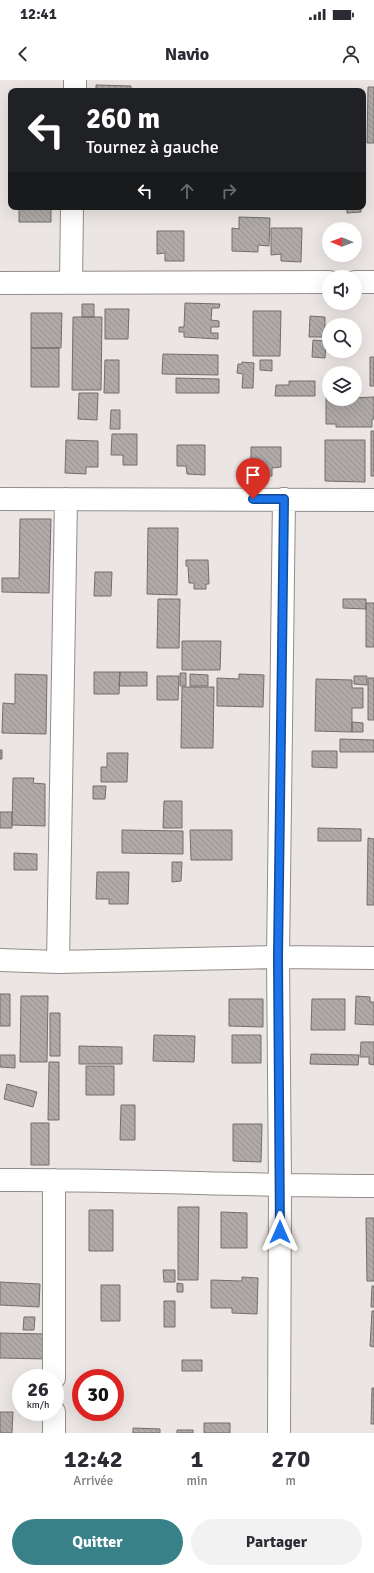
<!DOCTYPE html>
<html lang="fr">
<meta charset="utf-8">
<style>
:root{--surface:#fff;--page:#f2f2f3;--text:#2b2b33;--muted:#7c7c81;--accent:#398188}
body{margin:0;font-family:Signika,sans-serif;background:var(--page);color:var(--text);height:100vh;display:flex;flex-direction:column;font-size:15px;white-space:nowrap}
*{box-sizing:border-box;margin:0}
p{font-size:13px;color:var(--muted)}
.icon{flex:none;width:22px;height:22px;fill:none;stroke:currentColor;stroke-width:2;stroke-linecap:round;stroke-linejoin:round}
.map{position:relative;height:1353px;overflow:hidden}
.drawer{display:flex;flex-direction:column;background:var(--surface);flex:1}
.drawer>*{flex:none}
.banner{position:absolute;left:8px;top:8px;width:358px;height:122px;border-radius:8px;box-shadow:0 4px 16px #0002;background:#202124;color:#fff;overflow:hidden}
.needle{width:26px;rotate:271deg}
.fabs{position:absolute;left:322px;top:142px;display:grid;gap:8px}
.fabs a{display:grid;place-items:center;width:40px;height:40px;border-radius:50%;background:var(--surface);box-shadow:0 4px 16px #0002;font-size:20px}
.speed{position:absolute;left:12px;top:1289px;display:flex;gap:8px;font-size:20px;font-weight:700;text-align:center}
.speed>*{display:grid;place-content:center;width:52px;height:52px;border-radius:50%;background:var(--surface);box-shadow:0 4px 16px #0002;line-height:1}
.speed small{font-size:10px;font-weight:400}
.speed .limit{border:6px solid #d22;background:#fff;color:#111}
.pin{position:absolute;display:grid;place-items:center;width:34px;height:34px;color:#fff;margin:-41px -17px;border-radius:50% 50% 50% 0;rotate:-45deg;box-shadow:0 0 4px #0007}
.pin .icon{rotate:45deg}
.me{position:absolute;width:44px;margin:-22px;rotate:0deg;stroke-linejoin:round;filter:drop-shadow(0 0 3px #0008)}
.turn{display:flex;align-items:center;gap:14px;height:84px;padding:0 12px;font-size:18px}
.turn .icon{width:52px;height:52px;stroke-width:2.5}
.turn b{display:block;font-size:28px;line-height:34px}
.lanes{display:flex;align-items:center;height:38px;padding:0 12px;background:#0003;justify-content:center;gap:20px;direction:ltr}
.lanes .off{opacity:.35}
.eta{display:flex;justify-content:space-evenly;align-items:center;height:68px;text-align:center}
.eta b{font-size:24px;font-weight:700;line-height:28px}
.action{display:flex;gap:8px;margin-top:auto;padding:8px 12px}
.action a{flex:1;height:46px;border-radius:24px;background:var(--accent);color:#fff;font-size:16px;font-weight:700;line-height:46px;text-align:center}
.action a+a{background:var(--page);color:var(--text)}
.status{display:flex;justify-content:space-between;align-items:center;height:28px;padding:0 20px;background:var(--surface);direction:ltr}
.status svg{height:11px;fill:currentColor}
header{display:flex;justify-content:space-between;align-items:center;height:52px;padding:0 12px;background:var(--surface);font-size:18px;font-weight:700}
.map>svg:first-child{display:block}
.building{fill:url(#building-back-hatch);stroke:#736e6b}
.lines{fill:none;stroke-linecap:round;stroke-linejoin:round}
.minor-casing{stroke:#928d8a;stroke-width:24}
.minor{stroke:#fff;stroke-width:22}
.route-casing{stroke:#114b97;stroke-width:10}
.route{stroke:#1a73e8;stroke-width:7}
</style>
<div class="status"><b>12:41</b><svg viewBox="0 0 49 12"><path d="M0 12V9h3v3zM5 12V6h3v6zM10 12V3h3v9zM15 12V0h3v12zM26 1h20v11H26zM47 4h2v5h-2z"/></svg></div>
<header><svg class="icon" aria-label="back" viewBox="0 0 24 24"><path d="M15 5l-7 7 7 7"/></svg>Navio<svg class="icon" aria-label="person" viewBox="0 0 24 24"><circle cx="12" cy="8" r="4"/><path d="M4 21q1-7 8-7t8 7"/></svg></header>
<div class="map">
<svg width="374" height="1353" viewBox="0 0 374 1353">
<defs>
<pattern id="building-back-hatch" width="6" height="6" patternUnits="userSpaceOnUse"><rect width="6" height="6" fill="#afaaa7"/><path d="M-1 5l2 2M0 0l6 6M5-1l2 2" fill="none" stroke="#96918f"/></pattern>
</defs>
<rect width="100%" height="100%" fill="#ebe6e3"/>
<path class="building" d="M96,5L131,6V11H96Z
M368,7H374V63H367Z
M328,10H362V11H328Z
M19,127H51V142H19Z
M347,127H361V132L347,133Z
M239,137L270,138L269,166L258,165V172L232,171V148L239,149Z
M271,148H302L301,182L281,181V174L271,175Z
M157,151H184V181H165V173L157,174Z
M185,223L220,224L219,228H212L211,240L219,241V247H211V253H218V259L184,257V252H179V247H184Z
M82,224H94V237H82Z
M105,229H129L128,259H105Z
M253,231H281L280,276H253Z
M31,233H62L61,268H31Z
M310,236L325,237V257H309Z
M73,237H102L101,310H72Z
M313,260L326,261L325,278L312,277Z
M31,268H59V307H31Z
M163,274L218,275V295L162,294Z
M370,277H374V306H370Z
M105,280H119V313H104Z
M260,280H272V291L260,290Z
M242,282L254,283L253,308H242L243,294L237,293L238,284H242Z
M176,298L219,299V313H176Z
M289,301H315V316H275L276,305H289Z
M79,313H98L97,340L78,339Z
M326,317H329V319L374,317V339H372V347H336V344H326Z
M111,330H120V349H110Z
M371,351H374V396H371Z
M112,354H137V385H123V375H111Z
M66,360L98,361V387H86V394L65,393Z
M325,360H365V402L325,401Z
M177,365H205V395L187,394L186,386H177Z
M251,367H281V387L272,388V396L251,395Z
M20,439H51L49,513L2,512V498H19Z
M148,448H178L177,515L147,514Z
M186,480H208L209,504H206V509H194V503H189L188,486H186Z
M95,492H112L111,516H94Z
M158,519H180L179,568H157Z
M343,519H366V529L343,528Z
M366,523H374V567H366Z
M182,561H221L220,590H182Z
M94,592H120L119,614H94Z
M120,592H147V606H119Z
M180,593H186V606H180Z
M15,594L47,595L46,654L2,653L3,623L15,624Z
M190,594L208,595V606H190Z
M239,594L264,595L263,627L217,626V598L239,599Z
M157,596H179L178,620H157Z
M354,596H367V605L354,604Z
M368,598H374V640H368Z
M316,599L352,600V608H363V628H352V652L315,651Z
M182,607H214L213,668H181Z
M352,642L363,643V652H352Z
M340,659L374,660V672H340Z
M0,670H2V679H0Z
M312,671H337V688L312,687Z
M107,673H128L127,702H101V687H107Z
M13,698H34L33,703L45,704V746L12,745Z
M93,706H106L105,719H93Z
M164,721H182V748H163Z
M0,732H12V748H0Z
M318,748L361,749V761H318Z
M122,750L183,751V774L122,773Z
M190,750H232V780H191Z
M368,758L374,759V825H367Z
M14,773L37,774V790H14Z
M172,782H182L181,801L172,802Z
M97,792H129L128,824H109V819H96Z
M0,914H10V946H0Z
M21,916H48L47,982H20Z
M356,916L370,917V922H374V945L355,944Z
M229,919H263V947L229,946Z
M312,919H345V950H311Z
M50,933H60V976H50Z
M154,955L195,956L194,982L153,981Z
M232,955H261V983H232Z
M361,962H374V985L369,984V977H360Z
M79,966L122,967V984H79Z
M311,974L359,975L358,985L310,984Z
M0,975H15V988L0,987Z
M49,982H59V1040H48Z
M86,986H114V1015H86Z
M7,1004L37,1012L33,1027L4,1019Z
M121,1025H135V1060H120Z
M31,1043H49V1085H31Z
M233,1044H262L261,1082L233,1081Z
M178,1127H199L198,1200H178Z
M89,1130H113V1171H89Z
M221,1132L247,1133V1168H221Z
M366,1138H374V1201H367Z
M163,1190H175V1202H164Z
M242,1197L258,1198L257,1234L232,1233V1228H211V1200L242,1201Z
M0,1202L40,1204L39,1227L0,1225Z
M177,1203L183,1204V1212H177Z
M101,1205H120V1241H101Z
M372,1206H374V1227H371Z
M164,1221H175V1247H164Z
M372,1231H374V1267L370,1266Z
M24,1237H35L34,1250H23Z
M0,1253L48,1254L47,1279L0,1278Z
M182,1280H202V1291H182Z
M372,1308H374V1344H371Z
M0,1332H13L12,1353H0Z
M204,1343H230V1353H204Z
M133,1348L160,1349V1353H133Z
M177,1350H193V1353H177Z"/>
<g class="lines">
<g class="minor-casing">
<path id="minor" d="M75,11V0
M71,202L72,127
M355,202H374
M0,203L329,202
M0,419L374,420
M0,880L58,882L278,877L374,878
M58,882L66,419
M0,1100C125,1099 249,1106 374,1106
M54,1100V1298
M54,1332V1353
M279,1353L280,1106L278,877L284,419"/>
</g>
<use href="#minor" class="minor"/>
</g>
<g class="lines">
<g class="route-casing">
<path id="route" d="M253,419H284L278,877L280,1152"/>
</g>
<use href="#route" class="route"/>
</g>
</svg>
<div class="fabs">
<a><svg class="needle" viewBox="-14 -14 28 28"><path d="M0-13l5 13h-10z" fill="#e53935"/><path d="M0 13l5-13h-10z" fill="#7c7c81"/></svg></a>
<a><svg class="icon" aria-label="sound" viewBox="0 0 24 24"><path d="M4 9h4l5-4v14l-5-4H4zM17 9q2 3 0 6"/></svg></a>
<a><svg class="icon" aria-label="search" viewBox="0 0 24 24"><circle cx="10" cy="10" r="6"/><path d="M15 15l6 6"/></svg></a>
<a><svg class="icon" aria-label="layers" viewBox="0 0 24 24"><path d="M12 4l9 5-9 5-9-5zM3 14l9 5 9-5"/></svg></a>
</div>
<div class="speed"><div>26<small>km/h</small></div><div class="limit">30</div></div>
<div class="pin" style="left:253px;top:419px;background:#d93025"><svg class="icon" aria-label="arrive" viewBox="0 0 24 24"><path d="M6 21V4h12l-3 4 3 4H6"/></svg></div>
<svg class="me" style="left:280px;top:1152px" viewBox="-20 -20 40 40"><path d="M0-17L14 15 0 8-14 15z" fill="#1a73e8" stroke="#fff" stroke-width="4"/></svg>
<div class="banner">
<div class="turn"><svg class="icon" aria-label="left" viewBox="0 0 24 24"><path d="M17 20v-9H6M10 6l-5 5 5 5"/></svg><div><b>260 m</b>Tournez à gauche</div></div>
<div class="lanes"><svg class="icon" aria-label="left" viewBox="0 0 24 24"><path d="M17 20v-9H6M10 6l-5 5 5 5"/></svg><svg class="icon off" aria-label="ahead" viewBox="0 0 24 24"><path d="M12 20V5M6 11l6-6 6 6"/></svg><svg class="icon off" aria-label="right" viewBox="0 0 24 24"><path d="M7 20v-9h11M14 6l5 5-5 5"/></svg></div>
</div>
</div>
<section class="drawer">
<div class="eta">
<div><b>12:42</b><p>Arrivée</p></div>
<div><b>1</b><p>min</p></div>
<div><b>270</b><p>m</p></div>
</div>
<div class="action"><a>Quitter</a><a>Partager</a></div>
</section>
